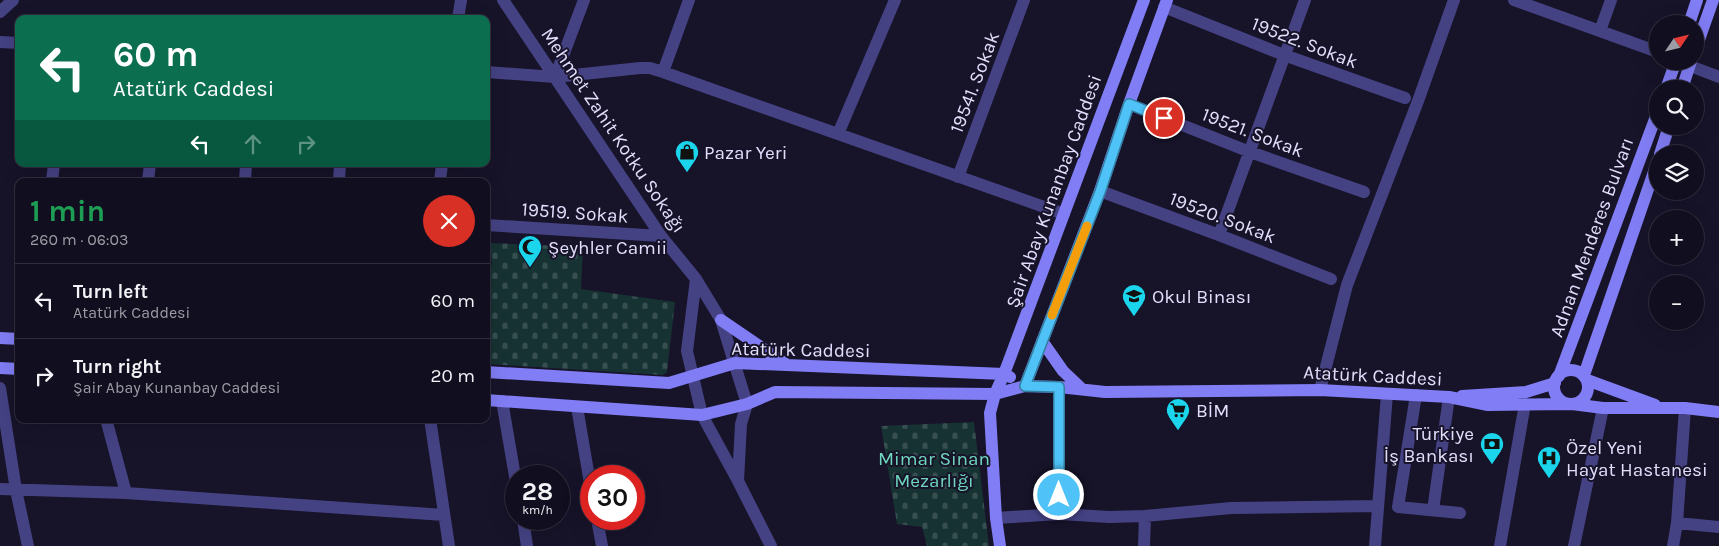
<!DOCTYPE html>
<meta charset="utf-8">
<style>
:root{--surface:#110e1f;--page:#1e1c2c;--text:#f1f3f6;--muted:#9c9ca4;--line:#302e3d}
body{margin:0;font-family:Karla,sans-serif;background:var(--page);color:var(--text);height:100vh;display:flex;flex-direction:column;font-size:19px;white-space:nowrap}
*{box-sizing:border-box;margin:0}
p{font-size:16px;color:var(--muted)}
.icon{flex:none;width:28px;height:28px;fill:none;stroke:currentColor;stroke-width:2;stroke-linecap:round;stroke-linejoin:round}
.map{position:relative;flex:1;overflow:hidden}
.drawer{position:absolute;left:15px;top:178px;width:475px;height:245px;display:flex;flex-direction:column;background:var(--surface);border-radius:10px;box-shadow:0 5px 20px #0002,0 0 0 1px var(--line)}
.drawer>*{flex:none}
.banner{position:absolute;left:15px;top:15px;width:475px;height:152px;border-radius:10px;box-shadow:0 5px 20px #0002,0 0 0 1px var(--line);background:#0b6e4f;color:#fff;overflow:hidden}
.needle{width:32px;rotate:55deg}
.controls{position:absolute;left:1649px;top:15px;display:grid;gap:10px}
.controls a{display:grid;place-items:center;width:55px;height:55px;border-radius:50%;background:var(--surface);box-shadow:0 5px 20px #0002,0 0 0 1px var(--line);font-size:25px}
.speed{position:absolute;left:505px;top:465px;display:flex;gap:10px;font-size:25px;font-weight:700;text-align:center}
.speed>*{display:grid;place-content:center;width:65px;height:65px;border-radius:50%;background:var(--surface);box-shadow:0 5px 20px #0002,0 0 0 1px var(--line);line-height:1}
.speed small{font-size:12px;font-weight:400}
.speed .limit{border:8px solid #d22;background:#fff;color:#111}
.pin{position:absolute;display:grid;place-items:center;width:42px;height:42px;color:#fff;margin:-21px;border:2px solid #fff;border-radius:50%;box-shadow:0 1px 5px #0007}
.me{position:absolute;width:55px;margin:-28px;rotate:0deg;stroke-linejoin:round;filter:drop-shadow(0 0 4px #0008)}
.turn{display:flex;align-items:center;gap:18px;height:105px;padding:0 15px;font-size:22px}
.turn .icon{width:65px;height:65px;stroke-width:2.5}
.turn b{display:block;font-size:35px;line-height:42px}
.lanes{display:flex;align-items:center;height:48px;padding:0 15px;background:#0003;justify-content:center;gap:25px;direction:ltr}
.lanes .off{opacity:.35}
.round{display:grid;place-items:center;flex:none;width:52px;height:52px;border-radius:26px;background:var(--page)}
.summary{display:flex;align-items:center;justify-content:space-between;height:85px;padding:0 15px}
h1{font-size:30px;font-weight:700;line-height:38px;color:#1e9e55}
ul{padding:0;list-style:none}
li{display:flex;align-items:center;gap:15px;height:75px;padding:0 15px;border-top:1px solid var(--line)}
li div{flex:1}
li b{display:block;font-size:19px}
li em{font-style:normal}
.map>svg:first-child{display:block}
.cemetery{fill:url(#cemetery-stones)}
.lines{fill:none;stroke-linecap:round;stroke-linejoin:round}
.street{stroke:#454284;stroke-width:12}
.secondary{stroke:#817df4;stroke-width:12}
.route-casing{stroke:#337fa1;stroke-width:12}
.route{stroke:#4fc3f7;stroke-width:9}
.slow{stroke:#f59e0b;stroke-width:9}
.labels{text-anchor:middle;stroke-width:4;stroke-linejoin:round;paint-order:stroke}
.street-label{font-size:19px;fill:#e2defc;stroke:#171329}
.poi-label{font-size:19px;fill:#e2defc;stroke:#171329;text-anchor:start}
.park-label{font-size:19px;fill:#6fd7be;stroke:#171329}
</style>
<div class="map">
<svg width="1719" height="546" viewBox="0 0 1719 546">
<defs>
<pattern id="cemetery-stones" width="16" height="16" patternUnits="userSpaceOnUse" patternTransform="scale(1.25)"><rect width="16" height="16" fill="#173232"/><path d="M2 7V4a2 2 0 0 1 4 0v3zM10 15v-3a2 2 0 0 1 4 0v3z" fill="#384f51"/></pattern>
</defs>
<rect width="100%" height="100%" fill="#171329"/>
<path class="cemetery" d="M490,243L583,247L581,289L675,302L667,372L663,375L486,364V265H492Z
M974,422L989,546H927L922,527L897,524L881,426Z"/>
<g class="lines">
<path class="street" d="M503,0L661,236L696,279L721,320L747,404L741,424L738,481
M1514,0L1658,52
M1164,7L1284,55L1405,98
M0,12L13,0
M458,19L461,0
M1600,31L1611,0
M0,42L19,43
M1690,66L1719,77
M486,72L555,77L640,68H650L663,72L689,0
M663,72L1064,214
M555,77L584,0
M1129,104L1250,152L1364,192
M838,134L895,0
M958,177L1024,0
M52,181L54,164
M148,181L150,164
M245,181L246,164
M339,181L340,164
M440,181L442,164
M1100,191L1219,235L1331,279
M486,225L661,236
M1219,235L1305,0
M696,279L687,351L702,415L738,481L771,546
M1059,387V495
M0,388L16,490L28,546
M1320,390L1347,285L1418,101L1454,0
M1416,395L1398,507L1460,513
M502,401L516,482
M577,407L591,489
M106,419L126,493
M430,419L449,546
M0,489L126,493L444,515
M1433,510L1449,397
M996,518L1060,514L1109,517L1145,516L1231,508L1377,506
M523,519L527,546
M597,519L602,546
M1677,523L1719,527
M1144,546L1145,516
M1375,546L1387,394
M1500,546L1525,404
M1574,546L1603,408
M1673,546L1677,523L1685,408"/>
<path class="secondary" d="M1689,24L1697,0
M1695,51L1713,0
M1666,89L1676,61
M1682,89L1691,61
M1660,154L1669,126
M721,320L787,365
M0,338L19,339
M1042,341L1063,371L1082,389
M0,368L19,369
M1554 387a17 17 0 1 1 34 0a17 17 0 1 1-34 0Z
M486,372L669,383L735,363L1004,374L1010,377
M1584,375L1658,160
M1559,376L1658,111
M1587,380L1655,405
M1025,386L1100,191L1129,104L1167,0
M1462,396L1526,392L1555,383
M486,400L702,415L747,404L775,392L995,394L1025,386L1059,387L1105,392L1320,390L1449,397L1488,405L1572,404L1603,408H1685L1719,412
M1000,546L996,518L990,413L995,394L1004,374L1144,0"/>
</g>
<g class="lines">
<g class="route-casing">
<path id="route" d="M1059,495V387L1025,386L1100,192L1129,104L1164,118"/>
</g>
<use href="#route" class="route"/>
<path class="slow" d="M1052,315L1087,226"/>
</g>
<defs>
<g id="shop-pin" transform="scale(1.25)"><path d="M0 17L-7.5 6A9.5 9.5 0 1 1 7.5 6Z" fill="#1ad5ec" stroke="#171329"/><path d="M-5-2.5h2.3a2.7 3.5 0 0 1 5.4 0H5L5.5 6h-11ZM-1.5-2.5h3a1.5 2.3 0 0 0-3 0Z" fill="#111"/></g>
<g id="mosque-pin" transform="scale(1.25)"><path d="M0 17L-7.5 6A9.5 9.5 0 1 1 7.5 6Z" fill="#1ad5ec" stroke="#171329"/><path d="M3.5-4.9A6 6 0 1 0 3.5 4.9A5 5 0 1 1 3.5-4.9Z" fill="#111"/></g>
<g id="school-pin" transform="scale(1.25)"><path d="M0 17L-7.5 6A9.5 9.5 0 1 1 7.5 6Z" fill="#1ad5ec" stroke="#171329"/><path d="M0-5L7-2L0 1L-7-2ZM-4 1L0 2.5L4 1V4Q0 6-4 4Z" fill="#111"/></g>
<g id="supermarket-pin" transform="scale(1.25)"><path d="M0 17L-7.5 6A9.5 9.5 0 1 1 7.5 6Z" fill="#1ad5ec" stroke="#171329"/><path d="M-6-5.5h2.5l.6 2H6L4.5 2H-2.5L-4.4-4H-6ZM-1.5 3.2a1.3 1.3 0 1 0 .1 0ZM3 3.2a1.3 1.3 0 1 0 .1 0Z" fill="#111"/></g>
<g id="bank-pin" transform="scale(1.25)"><path d="M0 17L-7.5 6A9.5 9.5 0 1 1 7.5 6Z" fill="#1ad5ec" stroke="#171329"/><path d="M-6-4H6V4H-6ZM0-2.3a2.3 2.3 0 1 0 0 4.6a2.3 2.3 0 1 0 0-4.6Z" fill="#111"/></g>
<g id="hospital-pin" transform="scale(1.25)"><path d="M0 17L-7.5 6A9.5 9.5 0 1 1 7.5 6Z" fill="#1ad5ec" stroke="#171329"/><path d="M-5-5h3v3.5h4V-5h3V5h-3V1.5h-4V5h-3Z" fill="#111"/></g>
</defs>
<g fill-rule="evenodd">
<use href="#shop-pin" x="687" y="152"/>
<use href="#mosque-pin" x="530" y="247"/>
<use href="#school-pin" x="1134" y="296"/>
<use href="#supermarket-pin" x="1178" y="410"/>
<use href="#bank-pin" x="1492" y="444"/>
<use href="#hospital-pin" x="1549" y="458"/>
</g>
<g class="labels">
<g class="street-label">
<text transform="translate(1305 42) rotate(21)" y="7">19522. Sokak</text>
<text transform="translate(974 82) rotate(-69)" y="7">19541. Sokak</text>
<text transform="translate(614 130) rotate(56)" y="7">Mehmet Zahit Kotku Sokağı</text>
<text transform="translate(1253 132) rotate(21)" y="7">19521. Sokak</text>
<text transform="translate(1053 191) rotate(-70)" y="7">Şair Abay Kunanbay Caddesi</text>
<text transform="translate(575 212) rotate(4)" y="7">19519. Sokak</text>
<text transform="translate(1223 217) rotate(21)" y="7">19520. Sokak</text>
<text transform="translate(1591 237) rotate(-70)" y="7">Adnan Menderes Bulvarı</text>
<text transform="translate(801 349) rotate(1)" y="7">Atatürk Caddesi</text>
<text transform="translate(1373 375) rotate(3)" y="7">Atatürk Caddesi</text>
</g>
<g class="poi-label">
<text x="704" y="159">Pazar Yeri</text>
<text x="548" y="254">Şeyhler Camii</text>
<text x="1152" y="303">Okul Binası</text>
<text x="1196" y="417">BİM</text>
<text x="1474" y="440" text-anchor="end">Türkiye<tspan x="1474" dy="22">İş Bankası</tspan></text>
<text x="1566" y="454">Özel Yeni<tspan x="1566" dy="22">Hayat Hastanesi</tspan></text>
</g>
<g class="park-label">
<text x="934" y="465">Mimar Sinan<tspan x="934" dy="22">Mezarlığı</tspan></text>
</g>
</g>
</svg>
<div class="controls">
<a><svg class="needle" viewBox="-14 -14 28 28"><path d="M0-13l5 13h-10z" fill="#e53935"/><path d="M0 13l5-13h-10z" fill="#9c9ca4"/></svg></a>
<a><svg class="icon" aria-label="search" viewBox="0 0 24 24"><circle cx="10" cy="10" r="6"/><path d="M15 15l6 6"/></svg></a>
<a><svg class="icon" aria-label="layers" viewBox="0 0 24 24"><path d="M12 4l9 5-9 5-9-5zM3 14l9 5 9-5"/></svg></a>
<a>+</a>
<a>−</a>
</div>
<div class="speed"><div>28<small>km/h</small></div><div class="limit">30</div></div>
<div class="pin" style="left:1164px;top:118px;background:#d93025"><svg class="icon" aria-label="arrive" viewBox="0 0 24 24"><path d="M6 21V4h12l-3 4 3 4H6"/></svg></div>
<svg class="me" style="left:1059px;top:495px" viewBox="-20 -20 40 40"><circle r="17" fill="#4fc3f7" stroke="#fff" stroke-width="3"/><path d="M0-11L8 9 0 5-8 9z" fill="#fff"/></svg>
<div class="banner">
<div class="turn"><svg class="icon" aria-label="left" viewBox="0 0 24 24"><path d="M17 20v-9H6M10 6l-5 5 5 5"/></svg><div><b>60 m</b>Atatürk Caddesi</div></div>
<div class="lanes"><svg class="icon" aria-label="left" viewBox="0 0 24 24"><path d="M17 20v-9H6M10 6l-5 5 5 5"/></svg><svg class="icon off" aria-label="ahead" viewBox="0 0 24 24"><path d="M12 20V5M6 11l6-6 6 6"/></svg><svg class="icon off" aria-label="right" viewBox="0 0 24 24"><path d="M7 20v-9h11M14 6l5 5-5 5"/></svg></div>
</div>
<section class="drawer">
<div class="summary"><div><h1>1 min</h1><p>260 m · 06:03</p></div><a class="round" style="background:#d93025;color:#fff"><svg class="icon" aria-label="close" viewBox="0 0 24 24"><path d="M6 6l12 12M18 6L6 18"/></svg></a></div>
<ul>
<li><svg class="icon" aria-label="left" viewBox="0 0 24 24"><path d="M17 20v-9H6M10 6l-5 5 5 5"/></svg><div><b>Turn left</b><p>Atatürk Caddesi</p></div><em>60 m</em></li>
<li><svg class="icon" aria-label="right" viewBox="0 0 24 24"><path d="M7 20v-9h11M14 6l5 5-5 5"/></svg><div><b>Turn right</b><p>Şair Abay Kunanbay Caddesi</p></div><em>20 m</em></li>
</ul>
</section>
</div>
